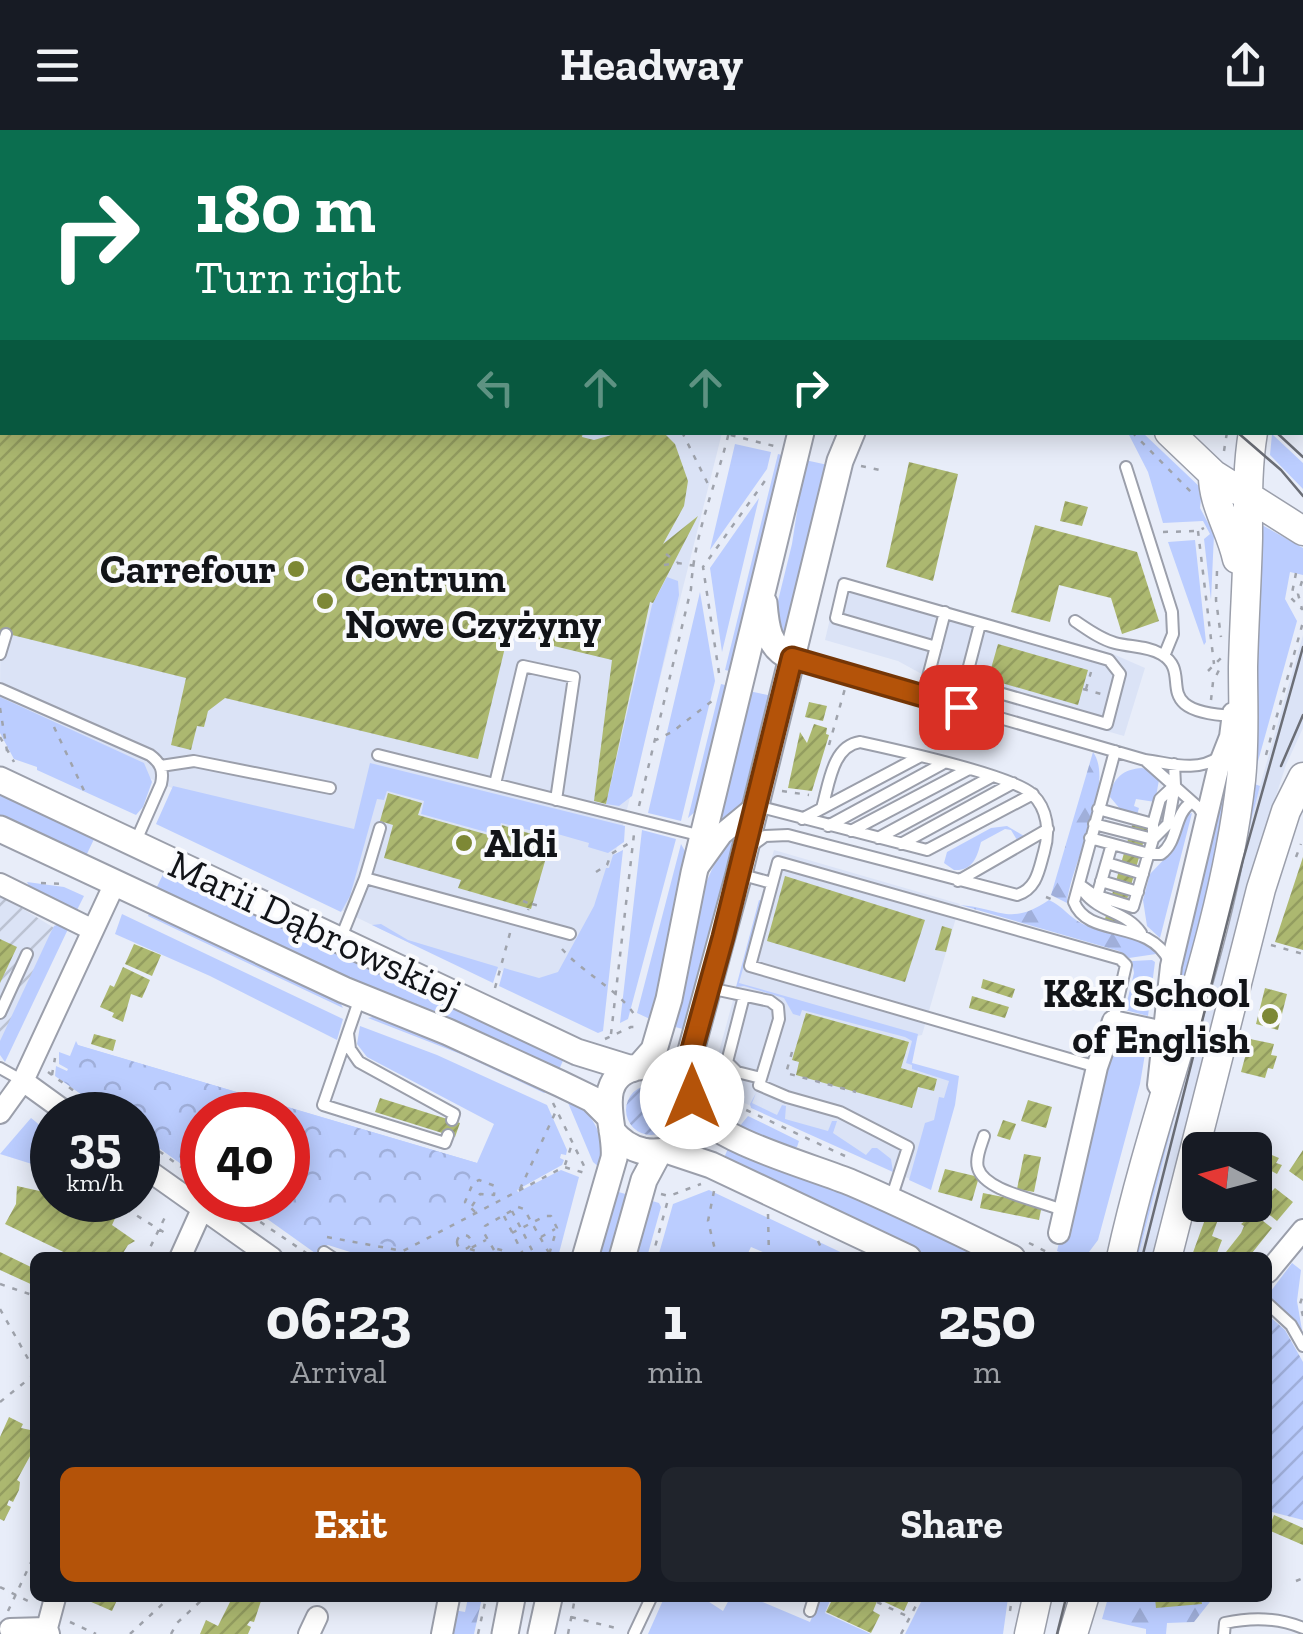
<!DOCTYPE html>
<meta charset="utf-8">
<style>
:root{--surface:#171b24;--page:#20242c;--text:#f1f3f6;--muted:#9ea1a6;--accent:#b45309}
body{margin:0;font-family:"Zilla Slab",serif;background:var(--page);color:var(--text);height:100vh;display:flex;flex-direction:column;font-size:38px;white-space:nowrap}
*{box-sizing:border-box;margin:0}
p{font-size:32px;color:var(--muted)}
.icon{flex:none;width:55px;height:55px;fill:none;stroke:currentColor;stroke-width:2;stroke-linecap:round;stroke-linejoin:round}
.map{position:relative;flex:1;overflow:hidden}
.panel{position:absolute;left:30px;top:1122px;width:1242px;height:350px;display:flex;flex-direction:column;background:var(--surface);border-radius:15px;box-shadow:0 5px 25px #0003}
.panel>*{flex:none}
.top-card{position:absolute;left:0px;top:0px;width:1305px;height:305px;box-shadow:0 5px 25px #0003;background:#0b6e4f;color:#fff;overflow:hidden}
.needle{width:65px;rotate:276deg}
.tools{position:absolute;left:1182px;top:1002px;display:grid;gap:20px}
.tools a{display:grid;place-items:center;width:90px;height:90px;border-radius:15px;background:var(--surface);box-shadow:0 5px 25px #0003;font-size:50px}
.speed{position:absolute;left:30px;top:962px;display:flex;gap:20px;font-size:50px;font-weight:700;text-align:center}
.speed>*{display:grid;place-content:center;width:130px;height:130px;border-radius:50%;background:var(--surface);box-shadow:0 5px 25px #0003;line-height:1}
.speed small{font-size:25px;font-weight:400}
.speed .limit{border:15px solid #d22;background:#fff;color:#111}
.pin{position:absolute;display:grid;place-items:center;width:85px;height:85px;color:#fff;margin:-42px;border-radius:20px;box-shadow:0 5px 15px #0006}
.me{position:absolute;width:110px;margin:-55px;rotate:0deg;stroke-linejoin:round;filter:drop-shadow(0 0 8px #0008)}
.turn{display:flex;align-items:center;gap:35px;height:210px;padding:0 30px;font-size:45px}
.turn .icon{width:130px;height:130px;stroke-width:2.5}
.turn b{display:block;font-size:70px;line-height:85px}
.lanes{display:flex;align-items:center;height:95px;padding:0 30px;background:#0003;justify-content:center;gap:50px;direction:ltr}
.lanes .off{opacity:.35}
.eta{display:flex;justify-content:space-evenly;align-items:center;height:170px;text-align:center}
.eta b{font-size:60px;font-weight:700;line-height:70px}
.primary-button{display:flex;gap:20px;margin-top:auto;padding:20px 30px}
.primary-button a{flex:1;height:115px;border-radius:15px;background:var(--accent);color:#fff;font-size:40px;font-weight:700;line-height:115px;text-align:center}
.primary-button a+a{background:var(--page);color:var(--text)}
header{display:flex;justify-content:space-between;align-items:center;height:130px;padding:0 30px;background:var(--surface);font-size:45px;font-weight:700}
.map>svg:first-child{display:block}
.built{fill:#dbe3f6}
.industrial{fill:url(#industrial-furrows)}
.grass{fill:#bbcdff}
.forest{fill:url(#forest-firs)}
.park{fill:url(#park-crowns)}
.garden{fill:url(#garden-furrows)}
.building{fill:url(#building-hatch)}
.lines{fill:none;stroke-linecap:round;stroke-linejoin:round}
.service-casing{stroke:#9b9fab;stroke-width:14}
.minor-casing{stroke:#9b9fab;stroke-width:24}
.tertiary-casing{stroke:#9b9fab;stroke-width:29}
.secondary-casing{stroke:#9b9fab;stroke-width:31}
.path{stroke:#9fa3ac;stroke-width:2.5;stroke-dasharray:5 8;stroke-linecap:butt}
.service{stroke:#fff;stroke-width:10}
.minor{stroke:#fff;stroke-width:20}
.tertiary{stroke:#fff;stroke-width:25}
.secondary{stroke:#fff;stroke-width:28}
.tram{stroke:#6b6e76;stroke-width:2.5}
.route-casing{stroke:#753606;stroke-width:25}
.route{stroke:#b45309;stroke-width:18}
.poi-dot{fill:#7d8835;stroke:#f9fafd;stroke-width:4}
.labels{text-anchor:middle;stroke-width:8;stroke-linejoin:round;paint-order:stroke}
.poi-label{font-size:40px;font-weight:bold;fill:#121418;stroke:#f9fafd;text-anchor:end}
.street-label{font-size:40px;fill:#121418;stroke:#f9fafd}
</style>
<header><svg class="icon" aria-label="menu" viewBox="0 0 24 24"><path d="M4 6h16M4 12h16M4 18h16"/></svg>Headway<svg class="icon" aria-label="share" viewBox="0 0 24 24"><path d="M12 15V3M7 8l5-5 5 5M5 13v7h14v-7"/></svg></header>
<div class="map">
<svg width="1303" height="1504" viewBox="0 0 1303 1504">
<defs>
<pattern id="industrial-furrows" width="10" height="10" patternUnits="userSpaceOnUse" patternTransform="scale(2.5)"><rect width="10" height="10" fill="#dbe3f6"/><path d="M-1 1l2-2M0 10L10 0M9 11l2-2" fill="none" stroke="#bbc2d2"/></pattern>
<pattern id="forest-firs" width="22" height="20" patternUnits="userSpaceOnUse" patternTransform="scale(2.5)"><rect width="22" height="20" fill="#bbcdff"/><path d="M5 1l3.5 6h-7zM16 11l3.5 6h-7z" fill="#a0afda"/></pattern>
<pattern id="park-crowns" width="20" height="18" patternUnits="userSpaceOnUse" patternTransform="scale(2.5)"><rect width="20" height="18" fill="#bbcdff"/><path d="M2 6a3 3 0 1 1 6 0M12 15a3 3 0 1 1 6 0" fill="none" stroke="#a0afda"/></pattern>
<pattern id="garden-furrows" width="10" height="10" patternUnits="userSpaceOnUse" patternTransform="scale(2.5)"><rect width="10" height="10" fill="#bbcdff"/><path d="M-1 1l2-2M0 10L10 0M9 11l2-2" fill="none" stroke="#a0afda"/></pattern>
<pattern id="building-hatch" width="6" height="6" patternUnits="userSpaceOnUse" patternTransform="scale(2.5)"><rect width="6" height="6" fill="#acb870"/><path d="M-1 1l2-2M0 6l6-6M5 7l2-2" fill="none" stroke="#939d60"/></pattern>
</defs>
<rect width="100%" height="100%" fill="#e8edf9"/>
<path class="built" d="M282,0H584L602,2H281Z
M2,192V302L722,303L619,711L598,775L563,843L550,855L412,814L339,779L181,662L0,582Z
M840,446L1113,524L1145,538L1124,606L940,554L898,531L825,510Z
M1303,505V598L1286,635L1269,687L1156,1127L1138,1128L1239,730Z
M774,720L960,774L922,905L917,906L910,933L954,946L923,1055L740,971L727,961L717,929Z"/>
<path class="industrial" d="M0,765L56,799L0,917Z"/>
<path class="grass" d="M1128,303H1143L1202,359L1200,378L1214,404L1211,470L1204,409L1210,404L1203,391L1163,393L1148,342Z
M1272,304L1303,333V359L1270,325Z
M735,314L771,322L767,339L710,420Z
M778,324L785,326L733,542L725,540Z
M805,330L828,335L784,514L775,483L792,414Z
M759,368L722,522L710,438Z
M1262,395L1303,418V445L1290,442L1285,469L1297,491L1252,653L1260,656L1138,1127L1132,1128L1252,632L1261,440L1259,397Z
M1195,410L1206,512L1204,515L1168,412Z
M667,447L678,451L679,465L632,666L619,676L606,674L652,475Z
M700,462L715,551L681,691L648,683Z
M721,554L729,556L698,679L688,688Z
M749,561L772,566L744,678L718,695Z
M0,567L144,633L152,652L143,677L136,685L37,640V637L14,629L0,603Z
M1232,619L1225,695L1171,913L1178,836Z
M370,633L625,696L624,712L608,723L588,717L589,713L547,701L545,704L501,693L497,705L421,684L424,671L387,661L384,670L377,669L350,766L341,782L156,694L173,656L354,699Z
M1142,638L1154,642L1159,650L1155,672L1136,669L1134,676L1139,678L1137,685L1121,680L1110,667C1112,648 1124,639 1142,638Z
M0,660L96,705L85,728L0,689Z
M1192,683L1160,808L1147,796L1143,770L1150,744L1172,721L1184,686Z
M1007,696L1024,706L1017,710L1011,700L1005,699L981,712C977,727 973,741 954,740L944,733L947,722L991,698Z
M739,699L686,900L672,896C686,831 692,750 739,699Z
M642,700L676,709L628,889L620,893Z
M681,714L686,723L652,890L637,883Z
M623,720L603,901L598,903L499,856L504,838L539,848L558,842L594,776L606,738H609L613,725Z
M166,738L565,926L558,942L360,857L155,761Z
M27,752L64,757L84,766L76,782L31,760Z
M759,770L762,771L739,853L918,904L912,933L959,946L955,975L931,1060L909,1050L925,993L934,990L939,967L944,968L949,951L912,939V935L906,933L912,911L905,907L802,880L800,886L793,884L784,868L744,856L736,857Z
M151,780L339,870L343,878L148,786Z
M122,784L343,889L337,910L210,846L115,804Z
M61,793L69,797L5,932L0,925V911L49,806L54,796Z
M381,794L408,810L498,837L493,853L372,795Z
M1152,830L1155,832L1148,886L1125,880L1134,843L1132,831Z
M377,886L446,912L549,961L544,963L463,925L368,888Z
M360,896L437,925L547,975L567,1020L566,1025L561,1024L560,1028L564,1030L562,1035L517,1060L518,1062L561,1040L579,1047L558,1127H366L328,1115L315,1123L245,1073L241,1077L232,1070H288V985H202V1049L138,1003V985H111L55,946L56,936L67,941L68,939L59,934V922L70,926L76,911L78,915L477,1033L494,994L367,927L357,914Z
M1125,910L1146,918L1140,954L1098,1110L1086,1126L1071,1127L1057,1121L1106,920L1116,911Z
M756,963L752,973L777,985L782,975L786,976L785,989L828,1001L832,991H837L833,1003L866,1025L872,1018H877L891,1029L893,1042L751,978L750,974Z
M566,968C595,983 606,1006 600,1038L593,1032Z
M748,986L799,1011L797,1017L789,1019L739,997Z
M31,988C49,1002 53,1011 52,1033L35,1035L0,1024Z
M730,1014L856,1065L990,1127H929L723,1030Z
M709,1060L851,1127H775L751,1117L746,1127H658L673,1074Z
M615,1061L629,1065L612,1127L595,1128Z
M649,1070L659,1073L661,1077L647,1127L633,1128Z
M1292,1133L1301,1140L1297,1171L1303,1206L1295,1193L1268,1165Z
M664,1468H703L723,1481L730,1468H753L810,1492L820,1468H831L825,1483L871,1504H648Z
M923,1468H1008L1003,1504H905Z"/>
<path class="forest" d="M1093,622C1116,654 1070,735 1067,773L1051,765Z
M1049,770C1064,777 1069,787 1081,793C1105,806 1135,804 1157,821L1156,824L1129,828L1119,821L960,775C1000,778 1009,797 1049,770Z
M468,1468H482L474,1504H449L454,1480L465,1482Z
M1108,1468H1213L1194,1492L1167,1493L1166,1504H1146V1499L1102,1489Z"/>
<path class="park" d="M77,915L477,1033L448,1094L403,1118L328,1103L310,1117L245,1070H288V985H202V1048L138,1003V985H111L64,952Z"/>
<path class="garden" d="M626 980a25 25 0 1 1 50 0a25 25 0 1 1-50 0Z
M1268,1185L1285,1200L1303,1232V1390L1268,1381Z"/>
<path class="building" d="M0,302H583L582,307L594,310L615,304L663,302L675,314L688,351L684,376L663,414L698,386L653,473L650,472L606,674L594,671L612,530L508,505L478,629L225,568L208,581L204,597L197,596L191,620L171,615L186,548L0,502Z
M909,332L958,344L933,451L886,437Z
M1065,371L1088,377L1082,396L1060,391Z
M1035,395L1137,422L1159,491L1122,504L1111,468L1059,455L1050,492L1011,482Z
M998,514L1088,540L1078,575L988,549Z
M809,572L827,576L823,591L805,587Z
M814,594L827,598L826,604L829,605L812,661L788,658L800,602L807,613Z
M388,663L422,673L418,685L499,708L502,695L541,707L538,719L548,721L531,779L458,758L461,750L384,728L393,695L380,691Z
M1135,685L1150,689L1120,794L1105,789Z
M1303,727V820L1275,812Z
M785,746L925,790L905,852L767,811Z
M942,796L952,799L946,822L935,820Z
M0,809L17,817L0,853Z
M134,814L161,825L152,846L125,834Z
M123,837L150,850L142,868L131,864L123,892L112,887L114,883L100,877L110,855L114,857Z
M983,849L1015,859L1012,868L981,858Z
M1265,858L1287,864L1278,900L1256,894Z
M972,866L1009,877L1005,888L969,878Z
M806,883L909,912L901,938L937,949L934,961L918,957L912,978L796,945L799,932L792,930Z
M94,904L116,910L113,921L91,914Z
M1250,909L1274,914L1271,925L1277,926L1273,939L1268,938L1265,948L1241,942Z
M380,968L460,993L455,1007L375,982Z
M1028,970L1052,977L1046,998L1021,991Z
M1003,990L1016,994L1010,1010L997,1006Z
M1224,1005L1279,1028L1276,1033L1282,1035L1277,1044L1255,1032V1020L1220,1019Z
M1303,1020V1051L1289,1041Z
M1024,1024L1041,1027L1034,1062L1017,1059Z
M945,1039L979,1047L972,1071L938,1062Z
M52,1046V1070H65L98,1088L104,1075L118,1082L112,1095L135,1111L128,1115L120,1128H76L5,1094L16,1074L17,1056L44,1062Z
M1275,1058L1293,1072L1277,1091L1260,1077L1266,1070L1262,1066L1266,1061L1270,1063Z
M983,1063L1042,1075L1039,1090L980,1078Z
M1213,1081L1220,1084L1212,1106L1222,1110L1215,1128H1191L1207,1084L1211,1085Z
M1254,1084L1272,1098L1248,1128H1232L1226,1122L1241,1103L1244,1096L1241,1094Z
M0,1122L35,1139V1156L0,1140Z
M9,1287L23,1294L21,1298L35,1301V1317L17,1350L20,1352L19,1360L13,1372L9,1370L7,1375L11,1377L4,1391L0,1389V1307Z
M1274,1385L1303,1398V1415L1268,1400Z
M82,1468H118L112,1481Z
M232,1468H262L254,1492L250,1491L247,1495L251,1497L248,1504H200L206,1490L218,1496Z
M833,1468L852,1471L853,1468H910L904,1481L878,1469L873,1481L880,1485L871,1503L826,1482Z
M1155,1468H1201L1202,1474L1156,1478Z"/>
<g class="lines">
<g class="service-casing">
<path id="service" d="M544,0L555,2
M0,221L2,216
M1126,337L1172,482L1173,504L1164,526
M1075,491C1087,499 1100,509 1115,513C1130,517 1148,516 1161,524C1196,544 1145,581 1233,586
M936,517L836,488L844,454L1109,530L1120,544L1107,594L975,556L967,544L980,494
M0,524L6,504
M793,528L1145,630C1170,633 1196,643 1219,627
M0,559L150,625C161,633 164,641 161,654L135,713
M923,566L945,482
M1115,621L1074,772C1088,809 1149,788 1169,831
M378,625L702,706
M1146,631L1199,678L1205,688
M161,636L194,631L330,658
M495,654L523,536L574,547L556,670
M757,676L927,720L1033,664
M1098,679L1153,694
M802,689L919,627
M1094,694L1153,709L1168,694L1175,655
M828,696L942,634
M851,701L967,640
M878,708L991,647
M1090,708L1149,724H1161C1179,711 1173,684 1192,672
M901,714L1013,653
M750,717L765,706L788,705L1017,765C1037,759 1039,739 1044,722C1050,702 1048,679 1032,664C1012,645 892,619 860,612C832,616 829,655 822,678
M1107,733L1143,744
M739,744L772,753
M365,748L380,698
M958,751L1048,699
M1101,751L1138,762
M1080,755L1094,765L1133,777L1153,709V694L1160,669L1175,655L1174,634
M1084,762C1100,783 1126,781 1141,803
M1097,766L1112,714
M340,810L365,748L570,804
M709,858L770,871L778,877L779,889L759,955L787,967L840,982L908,1017L891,1069
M744,866L727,932L737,942L761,948
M360,868L323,975L445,1013L448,1005
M0,883L27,824
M348,903L350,919L359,932L454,984L452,990
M1097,937L750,836L778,732L1120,829L1126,835L1113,891
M0,938L23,951
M984,1006C981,1016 975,1028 978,1038C985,1062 1041,1070 1064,1081
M112,1074L115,1070
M324,1122L333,1128
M1268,1174L1291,1195L1303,1216
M810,1481L814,1468
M634,1504L651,1468
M1224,1504L1225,1493C1252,1487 1277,1487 1303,1498"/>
</g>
<g class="minor-casing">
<path id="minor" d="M1235,2L1236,0
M699,736L722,704L756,676
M0,754L93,800
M23,951L70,985
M1158,955L1171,836L1219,635L1230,607L1233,583
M0,983L23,951L115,753
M138,1033L272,1128
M1059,1103L1097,937L1113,891L1164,902
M180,1128L203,1077
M1268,1142L1303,1100
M10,1499L47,1498
M49,1504L47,1498L55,1468
M309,1504L317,1487
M442,1504L449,1468"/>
</g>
<g class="tertiary-casing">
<path id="tertiary" d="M875,2V0
M764,473C766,497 768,518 792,528
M0,650L577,922L632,939
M0,699L344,860L448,902L561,954L592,969L607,984
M639,937L654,920L669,869L694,743L801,302
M689,957V928L739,744L840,331L852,302
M694,978C715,1011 814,1037 852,1053C906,1076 958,1102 1012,1128
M666,1020L711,1035L908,1128
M585,1128L614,1028C618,998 588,946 641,936C711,923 710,1034 643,1021C630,1018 620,1011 612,1001
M622,1128L644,1050L659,1022
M505,1504L512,1468
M541,1504L549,1468"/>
</g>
<g class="secondary-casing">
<path id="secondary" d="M954,0L955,2
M1016,0L1018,2
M1302,171L1303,170
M1302,217H1303
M1169,302L1213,344L1303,401
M1213,344C1212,373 1231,400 1237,429
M1121,1128C1156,968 1222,814 1241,650C1245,612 1243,575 1243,537C1244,494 1247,451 1248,408C1248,373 1247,338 1253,302
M1167,1128L1261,759L1286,681L1303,647
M1029,1504L1037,1468
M1073,1504L1084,1468"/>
</g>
<path class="path" d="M487,0L497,2
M605,0L606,2
M804,0L805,2
M1055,0L1057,2
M1257,0L1260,2
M29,2L30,0
M279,2L280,0
M1302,34L1303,35
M0,63L2,58
M1302,80L1303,79
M0,114L2,93
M0,122L2,116
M0,160L2,158
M0,248L2,243
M682,302L709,356
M718,302L774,316
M956,302L958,304
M1132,302L1191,362
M1224,321L1227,302
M861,336L884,341
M1198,401L1214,534
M1163,402L1198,401L1204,398
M666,424L677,432
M664,435L678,433L702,437
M1217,441L1216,470L1221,507
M1296,443L1291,468L1302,479L1298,464L1303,448
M1208,541L1221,528
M719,543L703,437L767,348
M1083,559L1101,564
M1086,559L1091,542
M1211,570L1213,552L1219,540
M0,578L7,621
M54,597L87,667
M0,607L14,632
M654,611L672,602L712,571
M829,615L846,555
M1266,625L1303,492
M782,661L809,665
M639,676L691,459C694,402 716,356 729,302
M1296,727L1301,714
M596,742L607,735L611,724L631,712
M41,753L63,754
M1046,767L1058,772
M523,771L530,774L528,780
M532,774L544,777
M1271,815L1303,824
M562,819C583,843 617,859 634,884
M495,858L510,803
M611,904L634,704
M605,909L631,897H639
M792,922L786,943L856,962
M48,942L107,985
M52,945L55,928
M711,945L716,958L729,972L845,1026
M553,973L587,1042
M138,1006L202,1052
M565,1035L572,1014
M520,1059L556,981
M714,1061L708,1091L717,1128
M661,1064L669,1066L701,1054
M228,1070L312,1127
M472,1076L480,1064L494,1065L495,1056L479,1050L473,1053L465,1072L476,1083
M126,1079L170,1106
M512,1081L533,1122L531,1128
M768,1084L769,1128
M504,1086L525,1128
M512,1103L545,1086H551L557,1098L548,1128
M457 1112a7 7 0 1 1 14 0a7 7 0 1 1-14 0Z
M327,1107L403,1121L564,1037L585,1043
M541,1107L555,1099
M818,1111L826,1128
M1029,1113L1059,1128
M470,1119L476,1121L479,1128
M494,1120L484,1103L485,1096L518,1077L524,1079L549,1123
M145,1128L167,1083
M465,1128L469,1119L486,1110
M488,1128L497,1119L505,1121L511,1128
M652,1128L669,1066
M0,1154L35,1166
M0,1179L35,1241
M1303,1186L1300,1174L1303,1165
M0,1272L35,1244
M1296,1451L1303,1448
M0,1457L32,1473
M877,1472L911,1488
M8,1481L35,1424
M1010,1481L1012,1468
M571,1487L620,1499
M70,1492L96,1504
M130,1504L169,1468
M171,1504L177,1493L204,1468
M478,1504L486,1468
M568,1504L575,1468
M901,1504L920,1468"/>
<use href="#service" class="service"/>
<use href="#minor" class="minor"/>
<use href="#tertiary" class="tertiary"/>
<use href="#secondary" class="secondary"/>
<path class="tram" d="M989,0L990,2
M1302,276H1303
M1302,295L1303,296
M1237,302L1281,340L1303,366
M1276,302L1303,327
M1281,636L1303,585
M1142,1128L1243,730L1303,517
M1057,1504L1066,1468"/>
</g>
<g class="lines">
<g class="route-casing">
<path id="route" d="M692,967L688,934L723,807L792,528L961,577"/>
</g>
<use href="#route" class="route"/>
</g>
<g class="poi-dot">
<circle cx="296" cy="439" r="10"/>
<circle cx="325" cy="471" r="10"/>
<circle cx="464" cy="713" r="10"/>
<circle cx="1270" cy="886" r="10"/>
</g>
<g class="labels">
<g class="poi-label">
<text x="276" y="453">Carrefour</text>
<text x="345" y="462" text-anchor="start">Centrum<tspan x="345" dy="46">Nowe Czyżyny</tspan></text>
<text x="484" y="727" text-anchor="start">Aldi</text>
<text x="1250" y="877">K&amp;K School<tspan x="1250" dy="46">of English</tspan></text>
</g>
<g class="street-label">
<text transform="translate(315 798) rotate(25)" y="14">Marii Dąbrowskiej</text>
</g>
</g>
</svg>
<div class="tools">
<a><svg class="needle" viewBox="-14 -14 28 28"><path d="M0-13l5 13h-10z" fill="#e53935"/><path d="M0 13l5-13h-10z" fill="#9ea1a6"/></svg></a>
</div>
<div class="speed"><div>35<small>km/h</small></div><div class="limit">40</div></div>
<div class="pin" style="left:961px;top:577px;background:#d93025"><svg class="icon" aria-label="arrive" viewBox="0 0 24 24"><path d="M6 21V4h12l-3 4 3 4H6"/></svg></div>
<svg class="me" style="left:692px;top:967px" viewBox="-20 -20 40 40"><circle r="19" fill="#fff"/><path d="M0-13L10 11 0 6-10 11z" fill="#b45309"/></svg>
<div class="top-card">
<div class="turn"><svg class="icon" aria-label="right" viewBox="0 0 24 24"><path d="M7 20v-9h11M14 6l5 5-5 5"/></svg><div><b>180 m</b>Turn right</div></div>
<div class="lanes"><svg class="icon off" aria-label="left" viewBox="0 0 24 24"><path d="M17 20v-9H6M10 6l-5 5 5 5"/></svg><svg class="icon off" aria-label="ahead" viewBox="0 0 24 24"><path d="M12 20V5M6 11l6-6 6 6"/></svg><svg class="icon off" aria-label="ahead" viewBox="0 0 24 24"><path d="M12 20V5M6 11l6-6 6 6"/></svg><svg class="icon" aria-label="right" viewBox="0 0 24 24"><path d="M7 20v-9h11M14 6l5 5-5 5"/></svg></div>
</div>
<section class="panel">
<div class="eta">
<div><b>06:23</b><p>Arrival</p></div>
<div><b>1</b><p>min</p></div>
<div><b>250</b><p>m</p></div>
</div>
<div class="primary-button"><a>Exit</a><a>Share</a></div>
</section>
</div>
